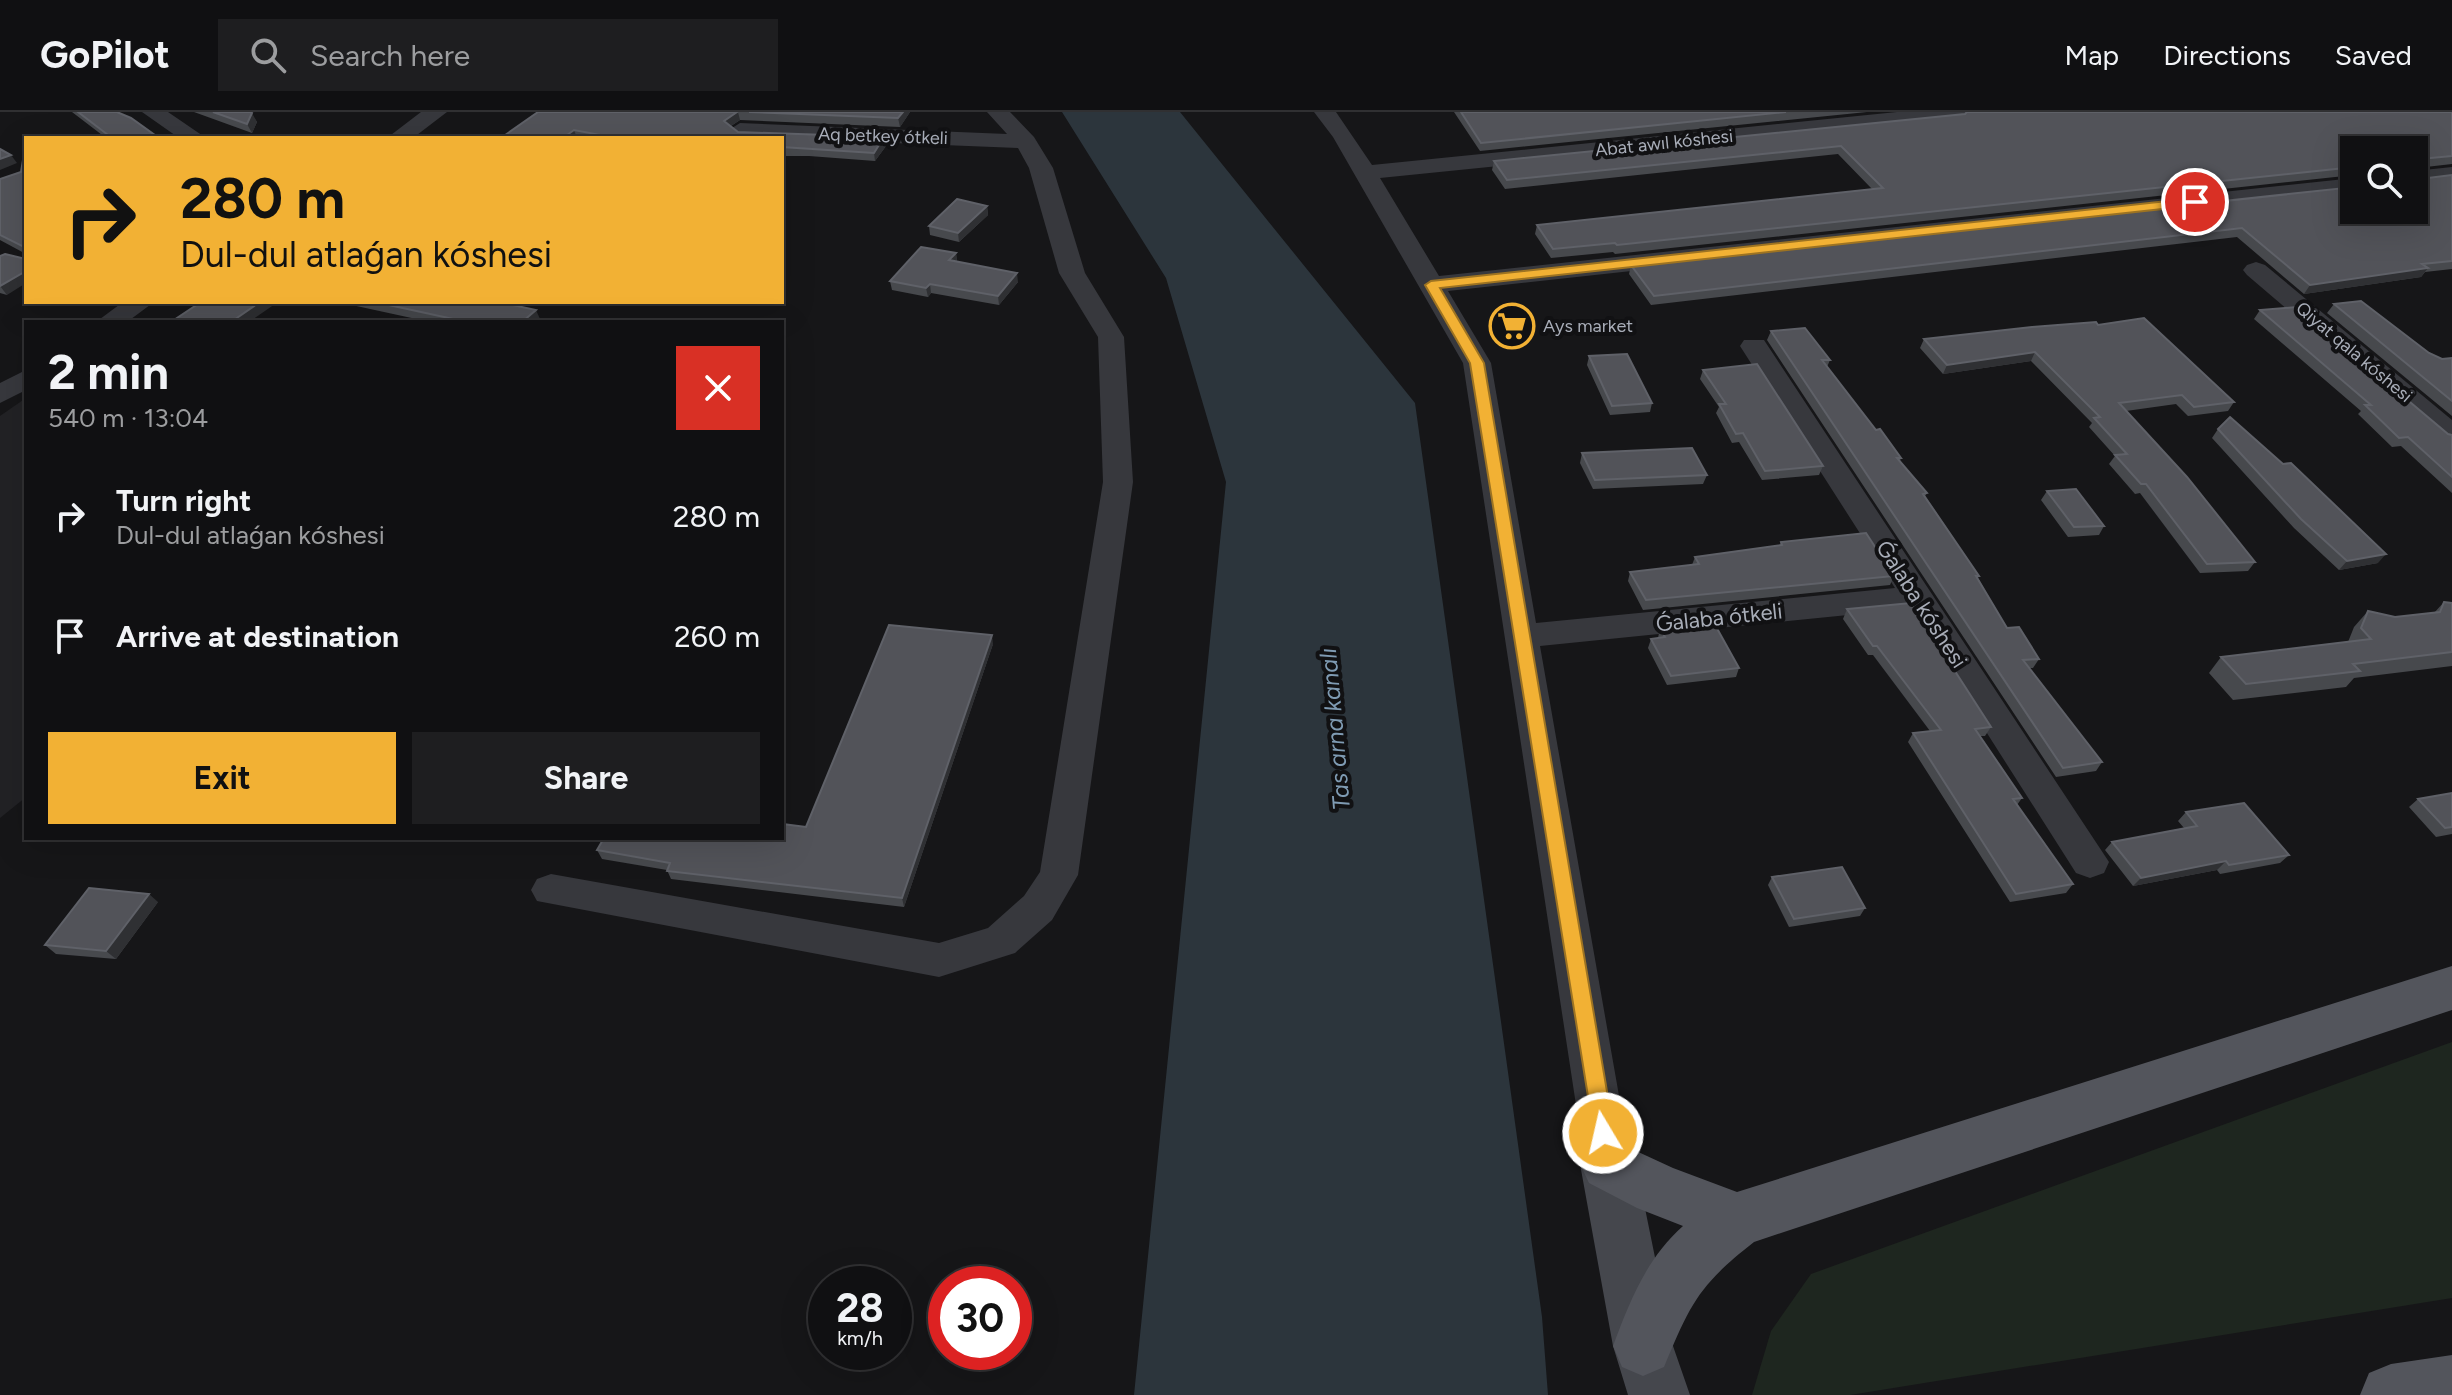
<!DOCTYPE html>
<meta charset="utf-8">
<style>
:root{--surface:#101012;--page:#1e1e20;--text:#f1f3f6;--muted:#9c9d9f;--line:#303032;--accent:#f2b134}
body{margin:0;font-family:Figtree,sans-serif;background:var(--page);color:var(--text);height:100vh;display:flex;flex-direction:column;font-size:30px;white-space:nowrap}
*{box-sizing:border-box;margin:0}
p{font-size:26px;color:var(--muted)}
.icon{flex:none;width:44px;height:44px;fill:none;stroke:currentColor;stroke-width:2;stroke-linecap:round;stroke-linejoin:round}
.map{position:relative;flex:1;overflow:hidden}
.sheet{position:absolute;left:24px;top:208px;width:760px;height:520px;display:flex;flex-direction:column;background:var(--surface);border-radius:0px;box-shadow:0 8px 32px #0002,0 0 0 2px var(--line)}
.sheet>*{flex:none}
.guide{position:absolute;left:24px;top:24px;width:760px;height:168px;border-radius:0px;box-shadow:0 8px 32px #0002,0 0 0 2px var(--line);background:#f2b134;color:#111;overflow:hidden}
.fabs{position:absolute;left:2340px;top:24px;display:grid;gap:16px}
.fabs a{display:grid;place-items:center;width:88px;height:88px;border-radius:0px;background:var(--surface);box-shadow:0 8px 32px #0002,0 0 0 2px var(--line);font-size:40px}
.speed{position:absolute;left:808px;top:1154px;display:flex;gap:16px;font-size:40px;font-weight:700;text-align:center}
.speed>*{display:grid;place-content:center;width:104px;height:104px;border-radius:50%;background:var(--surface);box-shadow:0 8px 32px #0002,0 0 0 2px var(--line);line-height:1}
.speed small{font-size:20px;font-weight:400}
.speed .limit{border:12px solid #d22;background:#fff;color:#111}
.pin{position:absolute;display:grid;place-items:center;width:68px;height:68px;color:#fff;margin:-34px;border:4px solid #fff;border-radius:50%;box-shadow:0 2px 8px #0007}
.me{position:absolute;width:88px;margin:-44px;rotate:351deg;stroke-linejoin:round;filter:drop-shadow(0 0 6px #0008)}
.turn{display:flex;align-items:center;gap:28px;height:168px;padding:0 24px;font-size:36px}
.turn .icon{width:104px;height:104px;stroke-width:2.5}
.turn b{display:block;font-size:56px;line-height:68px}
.round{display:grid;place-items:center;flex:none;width:84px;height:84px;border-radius:0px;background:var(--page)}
.summary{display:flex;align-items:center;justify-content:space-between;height:136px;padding:0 24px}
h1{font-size:48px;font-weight:700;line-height:60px}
.primary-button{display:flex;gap:16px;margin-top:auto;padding:16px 24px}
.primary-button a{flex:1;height:92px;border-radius:0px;background:var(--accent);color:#111;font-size:32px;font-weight:700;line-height:92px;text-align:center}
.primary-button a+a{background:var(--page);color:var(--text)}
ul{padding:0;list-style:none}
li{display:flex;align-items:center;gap:24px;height:120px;padding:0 24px}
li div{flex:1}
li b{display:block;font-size:30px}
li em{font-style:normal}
header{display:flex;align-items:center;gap:48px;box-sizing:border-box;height:112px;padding:0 40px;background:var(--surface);border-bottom:2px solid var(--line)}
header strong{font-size:38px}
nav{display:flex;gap:44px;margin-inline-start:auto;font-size:28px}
.search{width:560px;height:72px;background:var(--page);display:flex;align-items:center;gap:20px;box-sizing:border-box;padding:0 28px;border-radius:0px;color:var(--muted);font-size:30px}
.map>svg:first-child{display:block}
.built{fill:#222225}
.green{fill:#1e261f}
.water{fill:#2c353c}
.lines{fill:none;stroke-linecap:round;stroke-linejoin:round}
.street{fill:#37383d;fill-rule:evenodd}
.secondary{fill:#45474d;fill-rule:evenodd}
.primary{fill:#53555c;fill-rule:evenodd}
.wall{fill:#47494d}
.shaded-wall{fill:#2f3033}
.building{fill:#525359;stroke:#5f6168;stroke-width:2}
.route{fill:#f2b134;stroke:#9d7322;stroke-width:2}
.labels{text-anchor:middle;stroke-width:8;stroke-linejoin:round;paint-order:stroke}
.far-street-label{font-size:18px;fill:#a8adb8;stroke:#111113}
.far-poi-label{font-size:18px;fill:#a8adb8;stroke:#111113;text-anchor:start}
.street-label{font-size:22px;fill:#a8adb8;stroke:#111113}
.water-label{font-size:24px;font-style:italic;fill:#7f9bb3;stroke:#111113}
</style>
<header>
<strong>GoPilot</strong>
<div class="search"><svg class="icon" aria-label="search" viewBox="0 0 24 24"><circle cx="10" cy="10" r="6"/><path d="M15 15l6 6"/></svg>Search here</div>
<nav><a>Map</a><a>Directions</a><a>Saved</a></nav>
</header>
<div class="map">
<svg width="2452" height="1283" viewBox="0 0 2452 1283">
<rect width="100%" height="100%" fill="#161618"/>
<path class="built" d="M26,286V685L0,706V304Z"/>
<path class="green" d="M2452,930V1186L1850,1283H1752L1771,1219L1811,1162Z"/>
<path class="water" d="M1062,0H1180L1415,291L1542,1205L1548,1283H1134L1226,370L1166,166Z"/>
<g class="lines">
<path class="street" d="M142,0H168L206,26H179Z
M421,0H447L413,26H387Z
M987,0H1010L1034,25L1053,56L1085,161L1124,225L1133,370L1078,763L1052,808L1015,841L939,865L537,789L531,778L537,767L551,762L939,831L988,816L1024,784L1040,760L1103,370L1098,225L1059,161L1029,56L1018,36L740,25L729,18L740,11L1007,22Z
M1314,0H1336L1372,53L1897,0H1972L1961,7L1380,66L1439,164L2354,66V80L1448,179L1491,251L1536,511L1895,476L1740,234L1744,228H1764L2109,750L2104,761L2090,766L2076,761L1908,497L1540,534L1631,1052L1624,1067L1608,1074L1592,1067L1585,1052L1463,251L1333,25Z
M2452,55V69L2414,73V59Z
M2256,150L2265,153L2452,308V332L2442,329L2247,163L2243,158L2247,153Z
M123,190H154L127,210H96Z
M26,258V278L0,291V271Z"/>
<path class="secondary" d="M1608,1026L1627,1033L1636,1052L1673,1234L1690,1283H1628L1613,1234L1580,1052L1589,1033Z"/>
<path class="primary" d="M2452,854V898L1754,1130C1698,1174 1691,1191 1664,1255L1643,1264L1622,1255L1613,1234C1630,1189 1646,1147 1683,1114L1637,1096L1589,1071L1580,1052L1589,1033L1608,1026L1673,1056L1737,1080Z
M2452,1243V1283H2360L2369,1261L2391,1252Z"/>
</g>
<path class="wall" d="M72,0H117L159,26H106Z
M194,0H250L257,10L252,21Z
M538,0H910L900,15L740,8L731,14L738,20L886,34L875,49L809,44H782V26H501Z
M1454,0H1867L1480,39Z
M2452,0V52L2417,56V64L2420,67L2452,63V157L2425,160L2421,165L2304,182L2237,125L1651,193L1629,162L1631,153L2414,98L2354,38V63L1615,142L1613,140L1551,146L1535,122L1537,113L1872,77L1838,42L1505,77L1492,58L1494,49L1965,2Z
M26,49V142L0,128V67L21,60Z
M987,94L988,103L959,130L930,123L929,114Z
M956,141L957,150L1018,170L999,193L931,181L928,185L892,178L890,169Z
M0,144L7,183L0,181Z
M338,190H499L540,207L536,210H430Z
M2334,192L2442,247L2452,246V304L2327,201Z
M2260,198L2448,322L2452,323V381L2401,334L2392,335L2358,302L2361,299L2254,207Z
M2098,213L2234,290L2228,299L2188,304L2176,292L2126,299L2255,450L2248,459L2200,461L2140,381L2135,382L2109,352L2115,344L2089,315L2092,311L2031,249L1943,262L1920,236L1924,227Z
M1771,219L1830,248L1827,255L1876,318L1901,346L1900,349L1927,381L1925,384L1979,464L1978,466L2007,516L2039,547L2033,556H2029L2102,650L2096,659L2056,665L1767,228Z
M1589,244L1652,291L1650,300L1610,303L1587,253Z
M1703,258L1823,354L1819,363L1762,368L1739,330L1732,331L1716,301L1719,295L1700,267Z
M2218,317L2378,451L2339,458L2294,416L2212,326Z
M1582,341L1707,363L1703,372L1593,377L1580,351Z
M2047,379L2104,414L2099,423L2068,425L2041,388Z
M1781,430L1894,464L1890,473L1643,498L1628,469L1630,460L1692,453L1695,445L1780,433Z
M2444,490L2452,491V554L2354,566L2346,575L2233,588L2209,561L2221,545L2348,530L2354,515L2368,499L2395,505L2434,501Z
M1847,497L1991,615L1985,624H1980L2022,686L2017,693L2073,772L2066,781L2010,790L1908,630L1913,621L1930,619L1873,543H1868L1843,507Z
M1660,516L1739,556L1736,565L1667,573L1648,536L1651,527L1658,526Z
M993,532L904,795L671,767L667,758L602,747L597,738L806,715Z
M2452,681V722L2436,725L2409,695L2418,687Z
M2186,700L2289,743L2280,751L2220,762L2217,758L2133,774L2105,738L2112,730L2184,716L2178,709Z
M1772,765L1865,796L1860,804L1789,815L1768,773Z
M158,790L116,847L56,842L45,833Z"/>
<path class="shaded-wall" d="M738,0L740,8L726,17L724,9Z
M903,0H910L900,15L898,6Z
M252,1L257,10L252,21L247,12Z
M574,18L577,26H563Z
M884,25L886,34L875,49L874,41Z
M11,43L17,51L0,58V47Z
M987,94L988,103L959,130L958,121Z
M956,141L957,150L949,148Z
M2428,156L2421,165L2304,182L2310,173Z
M26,159V171L7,183L0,174Z
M1017,161L1018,170L999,193L998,184Z
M930,172L931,181L928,185L926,176Z
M260,190H278L249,210H231Z
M536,198L540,207L536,210H522Z
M2035,240L2031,249L1943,262L1947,253Z
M2386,442L2378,451L2339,458L2347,449Z
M992,523L993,532L904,795L902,786Z
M2226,749L2217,758L2133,774L2141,766Z
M149,782L158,790L116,847L106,839Z"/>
<path class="building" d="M78,0H117L131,6L159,26H112Z
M213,0H250L252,1L247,12Z
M538,0H737L724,9L738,20L884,25L874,41L782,35V26H616L574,18L563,26H501Z
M749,0H903L898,6Z
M1461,0H1786L1481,31Z
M1967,0H2452V44L2420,47L2417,50V64L2420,67L2452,63V149L2422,152L2428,156L2310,173L2242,116L1654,184L1631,153L2354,75V98H2414V38H2354V55L1617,133L1615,131L1553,137L1537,113L1883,76L1841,34L1507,68L1494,49L1965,2Z
M0,37L11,43L0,47Z
M23,48L26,49V136L0,123V67L21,60Z
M957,87L987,94L958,121L929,114Z
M921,135L956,141L949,148L1017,161L998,184L930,172L926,176L890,169Z
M5,142L26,147V159L0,174V144Z
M2361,189L2429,241L2442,247L2452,246V289L2334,192Z
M201,190H260L231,210H171Z
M375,190H499L536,198L522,210H467Z
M2297,195L2448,322L2452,323V365L2408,325L2399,326L2365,293H2371L2260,198Z
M2144,206L2234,290L2194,295L2182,283L2119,291L2187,365L2255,450L2207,452L2146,372H2141L2115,343L2127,342L2094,306L2100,305L2035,240L1947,253L1924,227L2032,215L2096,210L2098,213Z
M1805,216L1830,248H1822L1876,318L1880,317L1901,346H1897L1927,381L1923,382L1979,464H1976L2007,516L2019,515L2039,547L2023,548L2102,650L2063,656L1771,219Z
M1627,242L1652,291L1612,294L1589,244Z
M1757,252L1823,354L1765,359L1743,321L1736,322L1719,292H1726L1703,258Z
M2230,305L2283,352L2291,351L2386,442L2347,449L2301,407L2218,317Z
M1692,336L1707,363L1595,368L1582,341Z
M2076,377L2104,414L2074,415L2047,379Z
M1866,421L1894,464L1646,488L1630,460L1699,452L1695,445L1782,433L1781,430Z
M2444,490L2452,491V540L2353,552L2360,559L2246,572L2221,545L2371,527L2361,516L2368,499L2395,505L2440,500Z
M1911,491L1991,615L1975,617L2022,686L2013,687L2073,772L2016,782L1913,621L1941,618L1877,534H1873L1847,497Z
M1714,511L1739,556L1671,564L1651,527L1665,525L1660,516Z
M889,513L992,523L902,786L667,759L670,751L597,738L604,726H782V712L806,715Z
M2452,681V715L2445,716L2418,687Z
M2244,691L2289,743L2229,753L2226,749L2141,766L2112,730L2197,714L2186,700Z
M1842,755L1865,796L1794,807L1772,765Z
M89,776L149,782L106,839L45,833Z"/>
<path class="route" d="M2195,86L2199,87V93L1440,176L1484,251L1614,1021L1611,1028L1603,1031L1595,1028L1470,251L1425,173L1431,169Z"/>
<defs>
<g id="supermarket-ring" transform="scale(2.3)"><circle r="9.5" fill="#111113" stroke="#f2b134" stroke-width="1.5"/><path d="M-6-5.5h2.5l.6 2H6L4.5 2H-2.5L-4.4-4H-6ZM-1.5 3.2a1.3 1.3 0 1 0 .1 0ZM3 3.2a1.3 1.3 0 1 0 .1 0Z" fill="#f2b134"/></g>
</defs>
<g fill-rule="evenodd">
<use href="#supermarket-ring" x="1512" y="214"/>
</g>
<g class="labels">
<g class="far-street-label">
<text transform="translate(883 24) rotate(2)" y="6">Aq betkey ótkeli</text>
<text transform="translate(1664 31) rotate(-6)" y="6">Abat awıl kóshesi</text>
<text transform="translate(2354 240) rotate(40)" y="6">Qiyat qala kóshesi</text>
</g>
<g class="far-poi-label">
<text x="1543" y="220">Ays market</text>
</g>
<g class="street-label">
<text transform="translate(1922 492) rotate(57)" y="8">Ǵalaba kóshesi</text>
<text transform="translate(1719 505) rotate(-6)" y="8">Ǵalaba ótkeli</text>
</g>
<g class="water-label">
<text transform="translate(1335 617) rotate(-95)" y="8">Tas arna kanalı</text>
</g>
</g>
</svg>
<div class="fabs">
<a><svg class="icon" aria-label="search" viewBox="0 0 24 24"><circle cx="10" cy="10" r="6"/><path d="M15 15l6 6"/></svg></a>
</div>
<div class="speed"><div>28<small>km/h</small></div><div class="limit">30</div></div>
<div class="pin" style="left:2195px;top:90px;background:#d93025"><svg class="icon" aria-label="arrive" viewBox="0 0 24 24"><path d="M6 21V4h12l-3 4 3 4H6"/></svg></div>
<svg class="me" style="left:1603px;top:1021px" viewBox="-20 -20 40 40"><circle r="17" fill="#f2b134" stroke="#fff" stroke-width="3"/><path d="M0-11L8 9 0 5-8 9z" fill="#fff"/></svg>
<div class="guide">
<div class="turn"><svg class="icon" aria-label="right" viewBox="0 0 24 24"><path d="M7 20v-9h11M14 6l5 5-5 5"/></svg><div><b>280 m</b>Dul-dul atlaǵan kóshesi</div></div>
</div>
<section class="sheet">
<div class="summary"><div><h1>2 min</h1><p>540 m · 13:04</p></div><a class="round" style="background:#d93025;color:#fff"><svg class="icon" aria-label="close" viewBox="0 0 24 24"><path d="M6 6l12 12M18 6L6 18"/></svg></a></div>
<ul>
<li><svg class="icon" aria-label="right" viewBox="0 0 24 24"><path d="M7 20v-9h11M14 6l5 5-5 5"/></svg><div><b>Turn right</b><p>Dul-dul atlaǵan kóshesi</p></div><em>280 m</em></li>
<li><svg class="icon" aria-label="arrive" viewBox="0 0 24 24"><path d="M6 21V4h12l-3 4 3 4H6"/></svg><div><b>Arrive at destination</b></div><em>260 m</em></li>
</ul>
<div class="primary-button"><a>Exit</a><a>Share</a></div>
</section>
</div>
